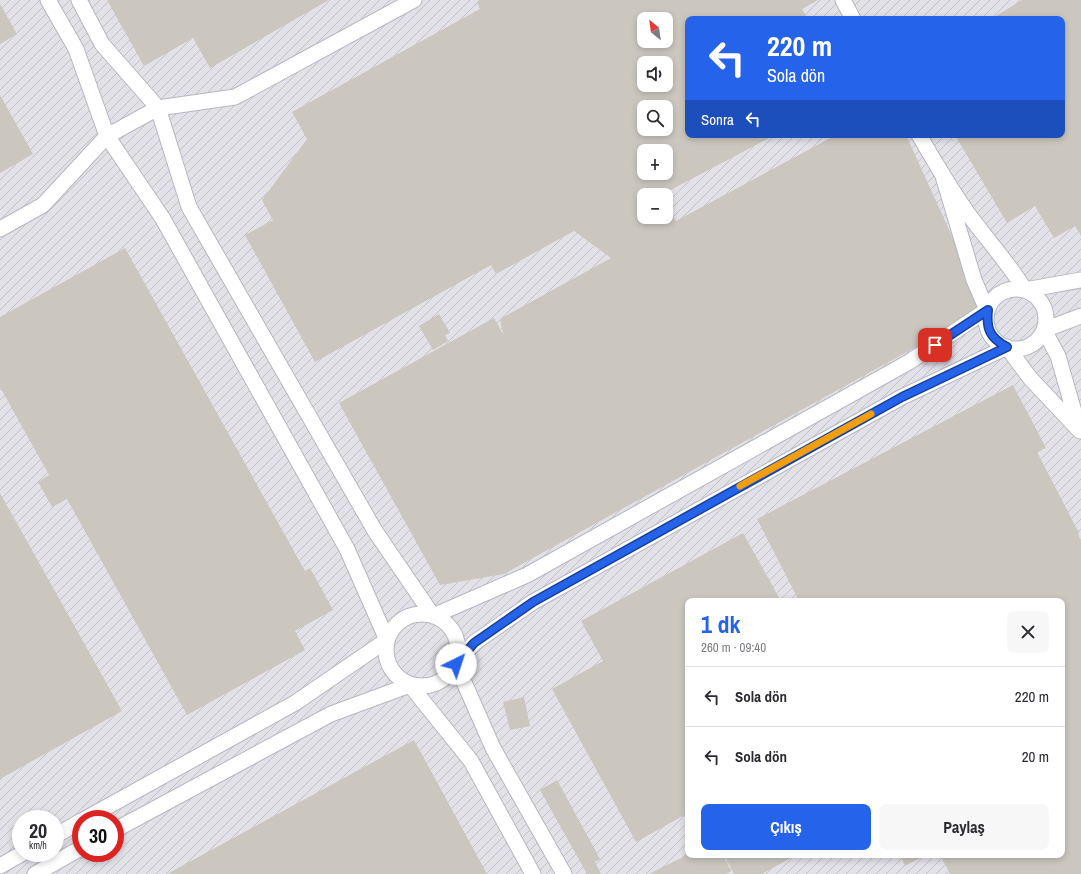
<!DOCTYPE html>
<html lang="tr">
<meta charset="utf-8">
<style>
:root{--surface:#fff;--page:#f7f7f7;--text:#2b2b33;--muted:#7c7c81;--line:#e1e1e2;--accent:#2563eb}
body{margin:0;font-family:"Archivo Narrow",sans-serif;background:var(--page);color:var(--text);height:100vh;display:flex;flex-direction:column;font-size:15px;white-space:nowrap}
*{box-sizing:border-box;margin:0}
p{font-size:13px;color:var(--muted)}
.icon{flex:none;width:22px;height:22px;fill:none;stroke:currentColor;stroke-width:2;stroke-linecap:round;stroke-linejoin:round}
.map{position:relative;flex:1;overflow:hidden}
.details{position:absolute;left:685px;top:598px;width:380px;height:260px;display:flex;flex-direction:column;background:var(--surface);border-radius:8px;box-shadow:0 2px 6px #0003}
.details>*{flex:none}
.banner{position:absolute;left:685px;top:16px;width:380px;height:122px;border-radius:8px;box-shadow:0 2px 6px #0003;background:#2563eb;color:#fff;overflow:hidden}
.needle{width:26px;rotate:331deg}
.fabs{position:absolute;left:637px;top:12px;display:grid;gap:8px}
.fabs a{display:grid;place-items:center;width:36px;height:36px;border-radius:8px;background:var(--surface);box-shadow:0 2px 6px #0003;font-size:20px}
.speed{position:absolute;left:12px;top:810px;display:flex;gap:8px;font-size:20px;font-weight:700;text-align:center}
.speed>*{display:grid;place-content:center;width:52px;height:52px;border-radius:50%;background:var(--surface);box-shadow:0 2px 6px #0003;line-height:1}
.speed small{font-size:10px;font-weight:400}
.speed .limit{border:6px solid #d22;background:#fff;color:#111}
.pin{position:absolute;display:grid;place-items:center;width:34px;height:34px;color:#fff;margin:-17px;border-radius:8px;box-shadow:0 2px 6px #0006}
.me{position:absolute;width:44px;margin:-22px;rotate:41deg;stroke-linejoin:round;filter:drop-shadow(0 0 3px #0008)}
.turn{display:flex;align-items:center;gap:14px;height:84px;padding:0 16px;font-size:18px}
.turn .icon{width:52px;height:52px;stroke-width:2.5}
.turn b{display:block;font-size:28px;line-height:34px}
.then{display:flex;align-items:center;height:38px;padding:0 16px;background:#0003;gap:8px;font-size:15px}
.round{display:grid;place-items:center;flex:none;width:42px;height:42px;border-radius:8px;background:var(--page)}
.headline{display:flex;align-items:center;justify-content:space-between;height:68px;padding:0 16px}
h1{font-size:24px;font-weight:800;line-height:30px;color:var(--accent)}
.primary-button{display:flex;gap:8px;margin-top:auto;padding:8px 16px}
.primary-button a{flex:1;height:46px;border-radius:8px;background:var(--accent);color:#fff;font-size:16px;font-weight:800;line-height:46px;text-align:center}
.primary-button a+a{background:var(--page);color:var(--text)}
ul{padding:0;list-style:none}
li{display:flex;align-items:center;gap:12px;height:60px;padding:0 16px;border-top:1px solid var(--line)}
li div{flex:1}
li b{display:block;font-size:15px}
li em{font-style:normal}
.map>svg:first-child{display:block}
.industrial{fill:url(#industrial-furrows);fill-rule:evenodd}
.building{fill:#cbc7bf;fill-rule:evenodd}
.lines{fill:none;stroke-linecap:round;stroke-linejoin:round}
.street-casing{stroke:#b4b7c1;stroke-width:17}
.street{stroke:#fff;stroke-width:15}
.route-casing{stroke:#184099;stroke-width:10}
.route{stroke:#2563eb;stroke-width:7}
.slow{stroke:#f59e0b;stroke-width:7}
</style>
<div class="map">
<svg width="1081" height="874" viewBox="0 0 1081 874">
<defs>
<pattern id="industrial-furrows" width="10" height="10" patternUnits="userSpaceOnUse"><rect width="10" height="10" fill="#e3e1e8"/><path d="M-1 1l2-2M0 10L10 0M9 11l2-2" fill="none" stroke="#c3c1c7"/></pattern>
</defs>
<rect width="100%" height="100%" fill="#efe9e1"/>
<path class="industrial" d="M0,0H1081V874H0ZM644,19H666V41H644ZM688,19H1062V135H688ZM644,63H666V85H644ZM644,107H666V129H644ZM644,151H666V173H644ZM644,195H666V217H644ZM688,601H1062V855H688ZM21,819H55V853H21ZM81,819H115V853H81Z"/>
<path class="building" d="M107,0H329L210,68L193,38L144,66Z
M480,0H818L802,9L808,19H688V135H775L661,195H644V217H666V204L676,221L836,135H906L985,309L504,574L440,585L339,403L494,318L503,334L500,319L611,258L574,231L496,274L491,265L315,362L245,235L273,220L262,200L307,139L292,112L480,9L477,2ZM644,19H666V41H644ZM644,63H666V85H644ZM644,107H666V129H644ZM644,151H666V173H644Z
M1022,0H1081V236L1075,226L1054,238L1035,206L1007,223L955,135H1062V19H991Z
M0,4L17,34L0,44Z
M0,95L33,154L0,173Z
M125,248L305,571L310,568L333,610L295,631L305,650L187,715L67,499L52,507L38,482L49,475L0,387V317Z
M439,314L450,333L445,335L448,341L433,350L419,326Z
M1013,385L1046,448L1037,452L1079,533L1078,534L1081,541V874H950L940,855H1062V601H799L757,519Z
M0,493L122,711L0,779Z
M743,533L781,601H688V813L636,842L552,689L603,661L581,621Z
M524,697L530,726L510,730L503,702Z
M414,740L487,874H167Z
M557,780L600,859L595,862L601,874H587L540,790Z
M687,855H723L731,871L727,874H649Z
M724,855H796L762,874H734Z
M900,855H926L905,866Z"/>
<g class="lines">
<g class="street-casing">
<path id="street" d="M48,0L76,49L107,136L163,219L347,549L387,640L295,703L85,819
M79,0L102,44L158,108L189,207L375,531L433,616L527,575L909,362L987,310L974,280L943,176
M843,0L853,19
M919,135C936,164 952,192 972,219C990,243 1009,264 1025,290L1081,280
M0,229L43,205L107,136L158,108L235,97L414,0
M986 319a30 30 0 1 1 60 0a30 30 0 1 1-60 0Z
M1079,429L1058,356L1044,330L1081,316
M386 650a36 36 0 1 1 72 0a36 36 0 1 1-72 0Z
M115,830L331,714L410,685L471,761L533,874
M55,836L81,821
M0,866L23,853
M35,874L81,848
M564,874L493,748L456,664L474,643L533,602L902,397L1007,347L1030,378L1080,431"/>
</g>
<use href="#street" class="street"/>
</g>
<g class="lines">
<g class="route-casing">
<path id="route" d="M456,664L474,643L533,602L902,397L1007,347C990,338 986,329 988,310L935,345"/>
</g>
<use href="#route" class="route"/>
<path class="slow" d="M740,486L871,414"/>
</g>
</svg>
<div class="fabs">
<a><svg class="needle" viewBox="-14 -14 28 28"><path d="M0-13l5 13h-10z" fill="#e53935"/><path d="M0 13l5-13h-10z" fill="#7c7c81"/></svg></a>
<a><svg class="icon" aria-label="sound" viewBox="0 0 24 24"><path d="M4 9h4l5-4v14l-5-4H4zM17 9q2 3 0 6"/></svg></a>
<a><svg class="icon" aria-label="search" viewBox="0 0 24 24"><circle cx="10" cy="10" r="6"/><path d="M15 15l6 6"/></svg></a>
<a>+</a>
<a>−</a>
</div>
<div class="speed"><div>20<small>km/h</small></div><div class="limit">30</div></div>
<div class="pin" style="left:935px;top:345px;background:#d93025"><svg class="icon" aria-label="arrive" viewBox="0 0 24 24"><path d="M6 21V4h12l-3 4 3 4H6"/></svg></div>
<svg class="me" style="left:456px;top:664px" viewBox="-20 -20 40 40"><circle r="19" fill="#fff"/><path d="M0-13L10 11 0 6-10 11z" fill="#2563eb"/></svg>
<div class="banner">
<div class="turn"><svg class="icon" aria-label="left" viewBox="0 0 24 24"><path d="M17 20v-9H6M10 6l-5 5 5 5"/></svg><div><b>220 m</b>Sola dön</div></div>
<div class="then">Sonra<svg class="icon" aria-label="left" viewBox="0 0 24 24"><path d="M17 20v-9H6M10 6l-5 5 5 5"/></svg></div>
</div>
<section class="details">
<div class="headline"><div><h1>1 dk</h1><p>260 m · 09:40</p></div><a class="round"><svg class="icon" aria-label="close" viewBox="0 0 24 24"><path d="M6 6l12 12M18 6L6 18"/></svg></a></div>
<ul>
<li><svg class="icon" aria-label="left" viewBox="0 0 24 24"><path d="M17 20v-9H6M10 6l-5 5 5 5"/></svg><div><b>Sola dön</b></div><em>220 m</em></li>
<li><svg class="icon" aria-label="left" viewBox="0 0 24 24"><path d="M17 20v-9H6M10 6l-5 5 5 5"/></svg><div><b>Sola dön</b></div><em>20 m</em></li>
</ul>
<div class="primary-button"><a>Çıkış</a><a>Paylaş</a></div>
</section>
</div>
